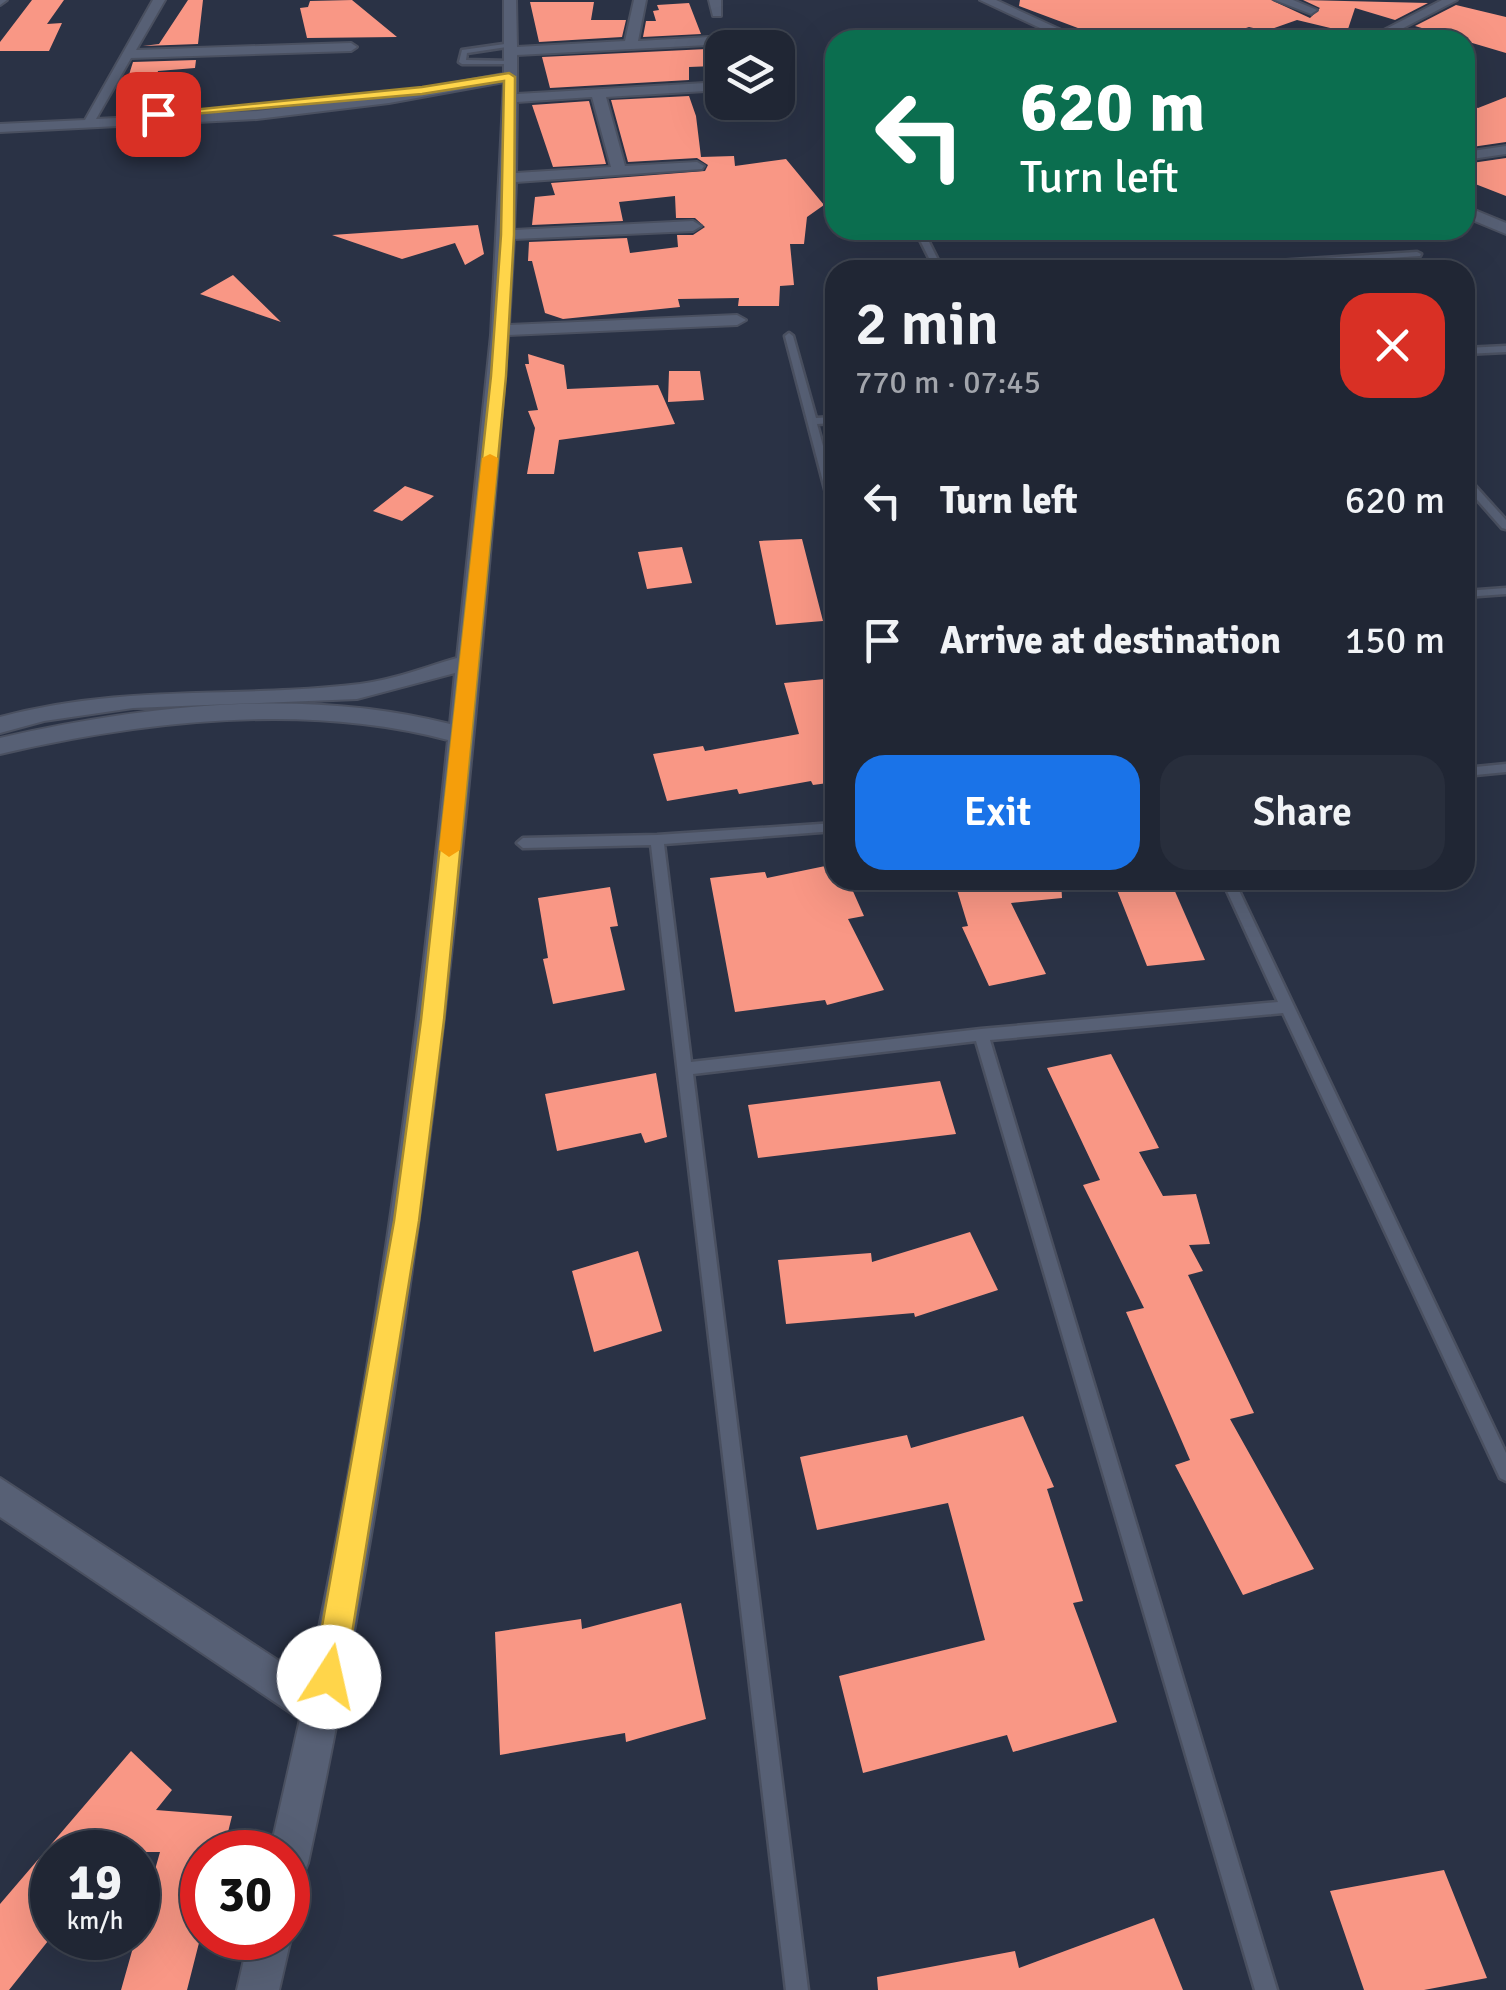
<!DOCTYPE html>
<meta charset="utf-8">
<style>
:root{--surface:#202634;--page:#282e3c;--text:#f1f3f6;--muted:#a2a5ac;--line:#3d434f;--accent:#1a73e8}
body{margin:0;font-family:Signika,sans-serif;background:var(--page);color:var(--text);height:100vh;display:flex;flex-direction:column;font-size:38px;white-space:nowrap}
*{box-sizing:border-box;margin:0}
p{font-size:32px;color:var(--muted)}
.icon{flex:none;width:55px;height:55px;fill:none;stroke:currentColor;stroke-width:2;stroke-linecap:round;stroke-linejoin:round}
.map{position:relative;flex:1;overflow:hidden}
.side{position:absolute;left:825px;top:260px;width:650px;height:630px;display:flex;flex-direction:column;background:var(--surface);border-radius:30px;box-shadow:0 10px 40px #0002,0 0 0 2px var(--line)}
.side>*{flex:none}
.guide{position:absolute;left:825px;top:30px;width:650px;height:210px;border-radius:30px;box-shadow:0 10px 40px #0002,0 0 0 2px var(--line);background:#0b6e4f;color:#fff;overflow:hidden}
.controls{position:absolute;left:705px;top:30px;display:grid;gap:20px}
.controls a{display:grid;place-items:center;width:90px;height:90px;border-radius:20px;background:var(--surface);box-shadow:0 10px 40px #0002,0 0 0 2px var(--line);font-size:50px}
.speed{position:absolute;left:30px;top:1830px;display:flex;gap:20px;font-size:50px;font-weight:700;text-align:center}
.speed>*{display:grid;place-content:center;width:130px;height:130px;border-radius:50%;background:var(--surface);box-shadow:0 10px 40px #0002,0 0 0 2px var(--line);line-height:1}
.speed small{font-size:25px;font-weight:400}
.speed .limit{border:15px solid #d22;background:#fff;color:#111}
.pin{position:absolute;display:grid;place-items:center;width:85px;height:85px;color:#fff;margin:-42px;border-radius:20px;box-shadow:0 5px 15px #0006}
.me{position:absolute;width:110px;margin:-55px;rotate:10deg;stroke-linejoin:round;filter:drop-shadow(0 0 8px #0008)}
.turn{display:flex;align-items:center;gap:35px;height:210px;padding:0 30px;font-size:45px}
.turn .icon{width:130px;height:130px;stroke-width:2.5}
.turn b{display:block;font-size:70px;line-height:85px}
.round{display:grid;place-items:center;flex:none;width:105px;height:105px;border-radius:30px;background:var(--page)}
.head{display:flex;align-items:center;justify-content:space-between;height:170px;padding:0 30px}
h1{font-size:60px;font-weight:600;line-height:75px}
.cta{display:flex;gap:20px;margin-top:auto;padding:20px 30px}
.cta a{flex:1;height:115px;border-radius:30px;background:var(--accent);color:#fff;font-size:40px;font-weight:600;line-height:115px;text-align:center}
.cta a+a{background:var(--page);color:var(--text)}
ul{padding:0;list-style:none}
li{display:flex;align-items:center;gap:30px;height:140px;padding:0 30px}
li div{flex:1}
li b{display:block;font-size:38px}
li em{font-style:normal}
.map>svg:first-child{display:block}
.building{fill:#f99785}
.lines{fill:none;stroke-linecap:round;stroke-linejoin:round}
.lane-casing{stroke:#4a5060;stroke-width:5}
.street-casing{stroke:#4a5060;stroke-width:4}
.lane{fill:#576075;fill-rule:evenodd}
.street{fill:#576075;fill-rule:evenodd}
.route{fill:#ffd54a;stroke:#a68a30;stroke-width:2.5}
.slow{fill:#f59e0b}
</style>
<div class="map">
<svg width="1506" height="1990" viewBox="0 0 1506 1990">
<rect width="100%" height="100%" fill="#2a3245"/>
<path class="building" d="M32,0H64L47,24L62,23L49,51H0V42Z
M188,0H203L198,44L143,46L159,44Z
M352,0L397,37L307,38L300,8L308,7L310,1Z
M1020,0H1271L1310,18L1320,8L1303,0L1428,3L1395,20L1355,8L1347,32L1297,20L1266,31L1249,27L1210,40H1110L1019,6Z
M530,2H594L591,20H626L622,37L539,42Z
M689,3L701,34L643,37L646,21H656L653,11L659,10L657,5Z
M1456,5L1506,17V53L1415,26Z
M707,49L714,66L689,67V80L550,88L542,57Z
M196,60L195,68L158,71L151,98L121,100L133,62Z
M689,96L696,116L701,157L734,156L735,166L786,159L824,205L807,217L804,244H790L794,285L780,286L779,306H738L739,298L678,299L680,307L563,319L545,313L532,261H528L529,242L627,238L630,253L678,247L677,235H693L705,227L695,218H676L675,196L619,202L623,221L532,225L535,197L555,195L551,183L705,171L708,165L697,158L628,162L611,100Z
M1506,97V142L1465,148V104L1478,108Z
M589,101L606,164L553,167L532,105Z
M1506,158V196L1465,180V164Z
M478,225L484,254L465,265L455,243L402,259L332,235Z
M233,275L281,322L200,294Z
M528,354L564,365L567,389L658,385L675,424L559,440L554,474H527L535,428L528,411L538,410L525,364H529Z
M669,371H700L704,400L668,402Z
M405,486L434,496L402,521L373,511Z
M802,539L823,621L776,625L759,541Z
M682,547L692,583L647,589L638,552Z
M835,678V782L813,785L811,781L739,794L737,789L667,801L653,754L703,746L705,751L799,734L784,683Z
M835,864V880H848L864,916L848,919L884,990L827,1005L825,1000L735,1012L710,878L765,872L767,878Z
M954,880H1061L1062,898L1011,903L1046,974L989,986L962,927L968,926Z
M1113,880H1170L1205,960L1147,966Z
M610,887L618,926L610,927L625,990L553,1004L543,959L548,958L538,898Z
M1111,1054L1159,1148L1139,1152L1163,1196L1196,1194L1210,1244L1189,1245L1203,1271L1188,1275L1254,1413L1230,1419L1314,1569L1243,1595L1175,1465L1190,1460L1126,1312L1144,1308L1083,1185L1100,1180L1047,1068Z
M656,1073L667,1137L645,1143L641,1133L557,1151L545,1094Z
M940,1081L956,1134L758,1158L748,1105Z
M970,1232L998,1290L915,1317L914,1313L786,1324L778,1260L871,1253L872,1262Z
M638,1251L662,1331L594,1352L572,1271Z
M1023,1416L1054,1487L1047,1489L1083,1601L1073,1603L1117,1722L1013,1752L1007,1735L863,1773L839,1676L985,1640L948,1503L817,1530L800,1457L907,1435L911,1448Z
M681,1603L706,1719L626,1742L625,1733L500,1755L495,1632L581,1619L582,1629Z
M131,1751L172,1790L156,1810L232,1816L223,1852H202V1931L187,1990H121L160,1852H52V1936L9,1990H0V1904Z
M1444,1870L1487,1978L1424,1990H1364L1330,1891Z
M1154,1918L1183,1990H878L877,1977L1015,1951L1019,1968Z"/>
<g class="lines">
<g class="lane-casing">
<path id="lane" d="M511,43L513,46L467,53L466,60L510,61L512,64H462L459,62L462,50Z
M915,230H923L943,270H935Z
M1417,252L1421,254L1420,256L1205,270H1163L1167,268Z
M789,333L793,336L816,418L835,417V423L817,424L835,490V511L830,508L785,336Z
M1506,346V352L1465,354V348Z
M1465,477L1468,478L1506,520V529L1502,528L1465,486Z
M1506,588V594L1465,597V591Z
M1506,764V772L1465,776V768Z
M835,823V831L664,844L691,1062L981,1029L1278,1002L1222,880H1234L1506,1453V1481L1500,1478L1283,1013L990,1040L1277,1990H1255L976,1041L693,1074L808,1990H786L651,845L523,848L517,843L523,838L657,835Z"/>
</g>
<g class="street-casing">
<path id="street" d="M0,0H7L0,5Z
M153,0H165L136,50L351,43L357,47L351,51L131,58L96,119L257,111L389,95L504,74V0H516L517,47L625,41L634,0H646L638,41L727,36L733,40L727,44L517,55V94L722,82V90L606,97L625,166L697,162L704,166L702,169L516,182L514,230L693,221L701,226L693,231L514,239L509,325L737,315L746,320L737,325L508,335C468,848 417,1360 308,1863L302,1877L288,1883V1852H270L300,1719L0,1517V1478L308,1680C375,1369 416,1055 448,740C306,702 142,721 0,754V738C145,705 305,687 450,724L455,673L357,699L133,708L44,721L0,733V717C126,683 235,699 360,684C393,680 425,667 457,658L491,335L504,82L389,103L257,119L0,132V124L85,120ZM592,97L611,167L516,173L517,102Z
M709,0H721V16H713Z
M980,0H996L1083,40H1066Z
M1275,0H1293L1317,10L1311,14Z
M1442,0H1457L1388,36L1378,33Z
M1506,146V154L1465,160V152Z
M1465,206L1506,223V234L1465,217Z
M288,1929L291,1938L279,1990H237L249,1938H288Z"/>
</g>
<use href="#lane" class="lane"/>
<use href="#street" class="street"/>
</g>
<path class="route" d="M509,73L515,77L514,235L506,376L444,1020L419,1221L345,1677L340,1688L329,1693L318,1688L313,1677L394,1221L421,1020L491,376L501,235L504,81L422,94L158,117L152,114L422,87Z"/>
<path class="slow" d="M490,454L498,458L460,850L449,857L439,850L482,458Z"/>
</svg>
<div class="controls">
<a><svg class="icon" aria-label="layers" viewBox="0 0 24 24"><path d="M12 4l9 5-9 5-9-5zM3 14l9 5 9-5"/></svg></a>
</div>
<div class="speed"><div>19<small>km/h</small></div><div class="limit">30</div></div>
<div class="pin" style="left:158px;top:114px;background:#d93025"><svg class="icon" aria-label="arrive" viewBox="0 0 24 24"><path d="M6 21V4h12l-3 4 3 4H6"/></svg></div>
<svg class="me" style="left:329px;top:1677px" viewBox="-20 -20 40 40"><circle r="19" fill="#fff"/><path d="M0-13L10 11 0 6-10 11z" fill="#ffd54a"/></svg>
<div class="guide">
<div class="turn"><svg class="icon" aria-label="left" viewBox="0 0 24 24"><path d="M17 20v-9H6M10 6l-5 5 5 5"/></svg><div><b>620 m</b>Turn left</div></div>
</div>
<section class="side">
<div class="head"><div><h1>2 min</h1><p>770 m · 07:45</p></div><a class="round" style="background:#d93025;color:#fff"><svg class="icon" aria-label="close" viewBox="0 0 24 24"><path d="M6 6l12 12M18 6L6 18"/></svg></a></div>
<ul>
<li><svg class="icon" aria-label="left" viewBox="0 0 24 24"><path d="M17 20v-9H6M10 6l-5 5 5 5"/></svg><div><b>Turn left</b></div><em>620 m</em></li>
<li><svg class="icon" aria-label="arrive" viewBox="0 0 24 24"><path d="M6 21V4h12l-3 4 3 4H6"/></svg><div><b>Arrive at destination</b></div><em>150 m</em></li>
</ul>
<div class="cta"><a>Exit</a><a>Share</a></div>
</section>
</div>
